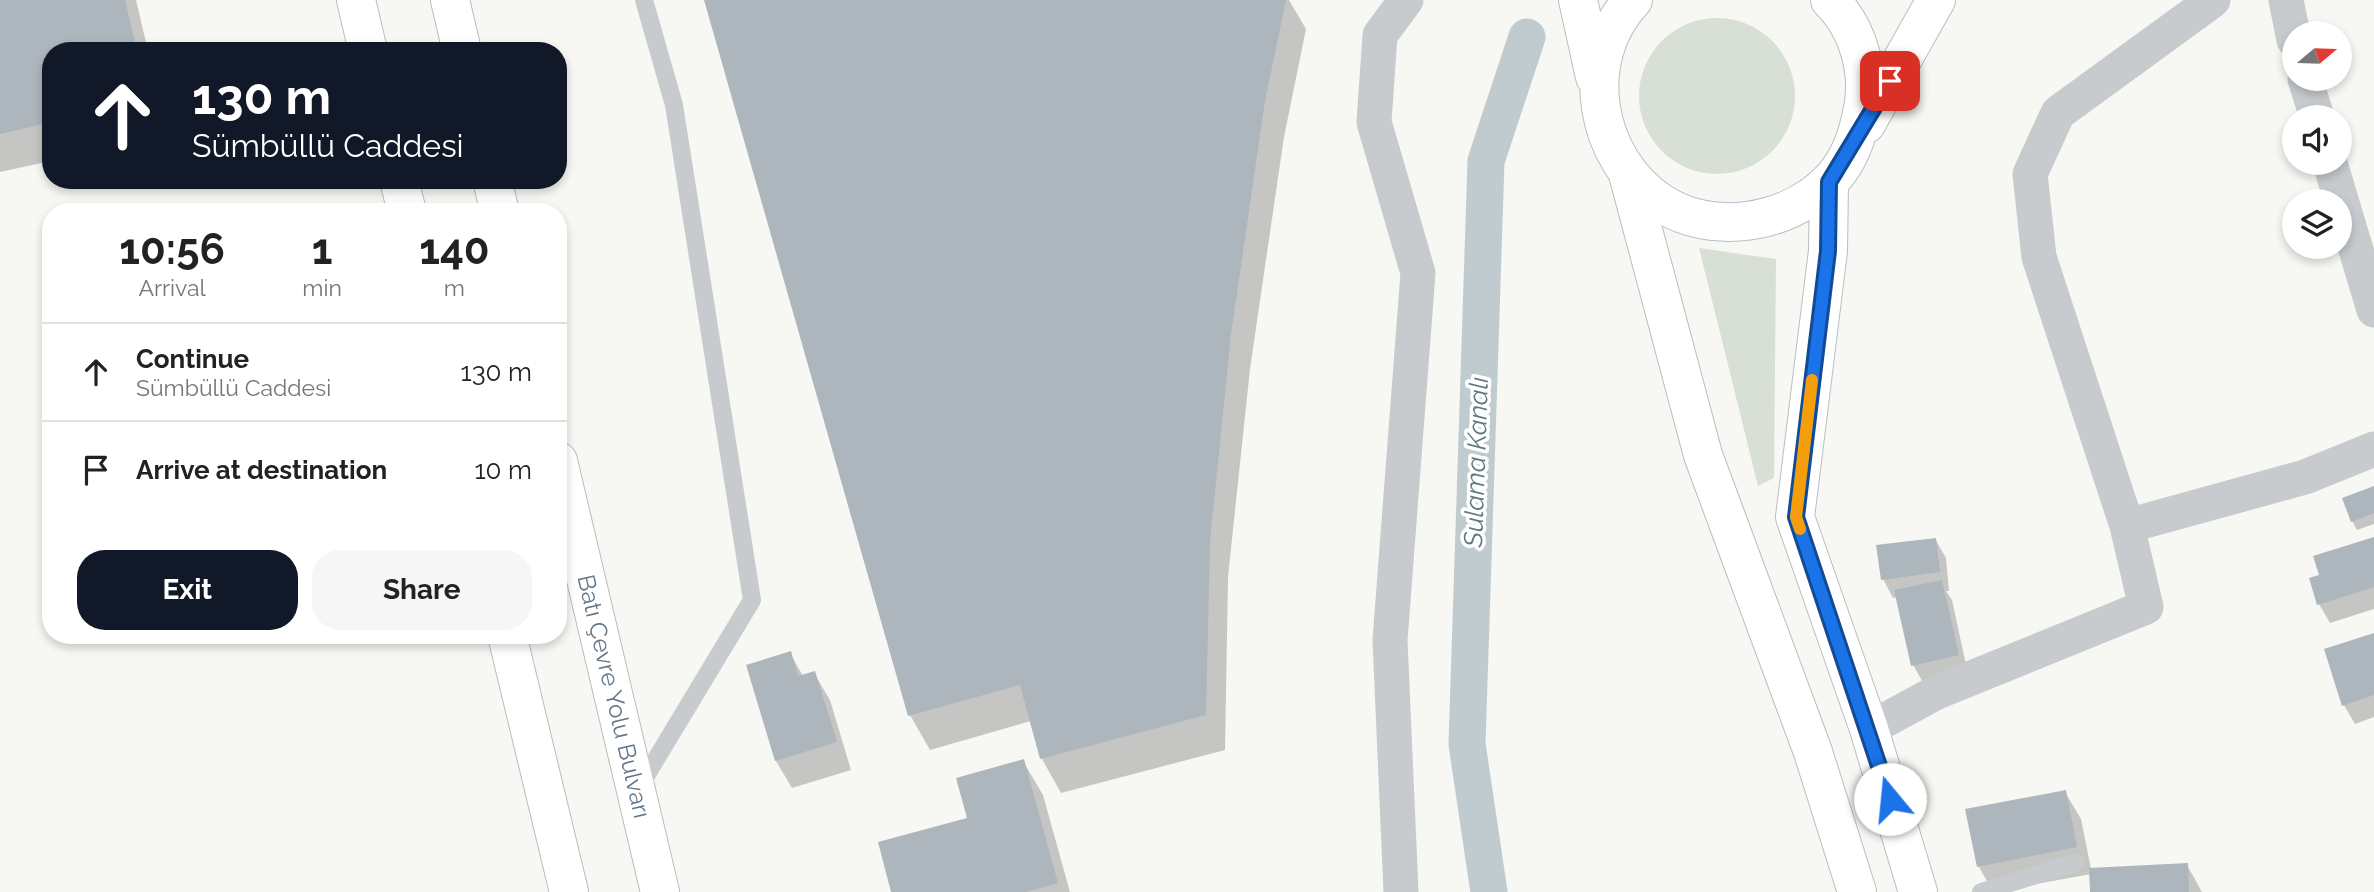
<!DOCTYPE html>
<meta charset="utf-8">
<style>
:root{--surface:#fff;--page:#f6f6f6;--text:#222;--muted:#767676;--line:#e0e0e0;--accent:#111827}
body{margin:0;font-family:Raleway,sans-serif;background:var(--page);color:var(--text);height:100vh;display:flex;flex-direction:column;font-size:26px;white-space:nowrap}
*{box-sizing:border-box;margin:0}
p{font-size:23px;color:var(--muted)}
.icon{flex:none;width:38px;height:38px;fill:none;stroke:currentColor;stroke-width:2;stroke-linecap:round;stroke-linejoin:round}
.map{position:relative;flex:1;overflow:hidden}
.drawer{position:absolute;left:42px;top:203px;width:525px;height:441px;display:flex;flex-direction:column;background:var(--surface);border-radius:28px;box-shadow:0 4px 10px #0003}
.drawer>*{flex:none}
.hud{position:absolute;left:42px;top:42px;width:525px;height:147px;border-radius:28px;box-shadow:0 4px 10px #0003;background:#111827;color:#fff;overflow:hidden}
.needle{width:46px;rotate:71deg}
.controls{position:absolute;left:2282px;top:21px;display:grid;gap:14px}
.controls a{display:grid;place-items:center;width:70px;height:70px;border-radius:50%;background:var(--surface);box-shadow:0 4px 10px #0003;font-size:35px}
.pin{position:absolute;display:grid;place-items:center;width:60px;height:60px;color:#fff;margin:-30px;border-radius:14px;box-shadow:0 4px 10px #0006}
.me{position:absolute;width:77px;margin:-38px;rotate:343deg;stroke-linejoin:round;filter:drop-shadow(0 0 5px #0008)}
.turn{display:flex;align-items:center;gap:24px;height:147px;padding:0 35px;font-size:32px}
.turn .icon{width:91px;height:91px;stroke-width:2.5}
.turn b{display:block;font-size:49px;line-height:60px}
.eta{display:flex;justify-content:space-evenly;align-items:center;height:119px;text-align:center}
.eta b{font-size:42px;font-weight:700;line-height:49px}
.primary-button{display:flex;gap:14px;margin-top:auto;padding:14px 35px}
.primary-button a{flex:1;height:80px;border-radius:28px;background:var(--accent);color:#fff;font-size:28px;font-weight:700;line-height:80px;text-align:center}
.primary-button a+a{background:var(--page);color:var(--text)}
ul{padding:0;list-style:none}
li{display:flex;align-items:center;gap:21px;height:98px;padding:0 35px;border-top:2px solid var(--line)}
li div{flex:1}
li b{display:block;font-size:26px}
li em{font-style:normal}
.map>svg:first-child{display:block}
.green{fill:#d8e0d5}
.shadow{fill:#0003}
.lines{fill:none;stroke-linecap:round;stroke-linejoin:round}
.canal{stroke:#c0cbd0;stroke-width:37}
.building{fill:#adb6bc}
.secondary-casing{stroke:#b9bec3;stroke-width:40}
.trunk-casing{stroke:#b9bdc0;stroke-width:40}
.service{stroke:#c7cbce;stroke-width:18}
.minor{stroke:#c7cbce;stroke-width:35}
.secondary{stroke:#fff;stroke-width:38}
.trunk{stroke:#fff;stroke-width:38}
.route-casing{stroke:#114b97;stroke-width:18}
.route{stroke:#1a73e8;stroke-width:12}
.slow{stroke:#f59e0b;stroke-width:12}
.labels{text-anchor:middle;stroke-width:7;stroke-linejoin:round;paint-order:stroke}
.street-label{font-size:24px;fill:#647788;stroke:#fff}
.water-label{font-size:26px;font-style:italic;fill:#5f7983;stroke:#fff}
</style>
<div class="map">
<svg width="2374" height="892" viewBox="0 0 2374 892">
<rect width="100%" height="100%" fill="#f7f7f4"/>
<path class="green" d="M1639 96a78 78 0 1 1 156 0a78 78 0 1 1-156 0Z
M1699,248L1776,259L1774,478L1758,486Z"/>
<path class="shadow" d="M0,0H136L148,51H51V161L0,172Z
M706,0H1289L1306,29L1284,137L1250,369L1228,577L1225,750L1061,793L1042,759L1031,721L930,750L910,715Z
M2374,489V524L2357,530L2352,521Z
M1935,539L1946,558L1949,591H1946L1952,600L1968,674L1924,684L1913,665L1898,597L1893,598L1883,579Z
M2374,539V609L2330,623L2319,604Z
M2374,635V717L2355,724L2344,705Z
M790,653L803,676L814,673L830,700L851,770L792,788L776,761Z
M1023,761L1043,795L1070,892H893L969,819Z
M2065,792L2081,819L2091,869L2187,865L2202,892H2092L2091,874L1993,892L1979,867Z"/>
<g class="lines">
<path class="canal" d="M1489,892L1467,744L1486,161L1527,37"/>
</g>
<path class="building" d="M0,0H125L137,51H51V122L0,134Z
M704,0H1286L1265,101L1231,334L1210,541L1206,715L1040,759L1020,685L908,716Z
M2374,486V513L2351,522L2342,498Z
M2374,537V587L2317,605L2309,578L2319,575L2313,556Z
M1936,538L1940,572L1881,580L1876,545Z
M1942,580L1959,655L1911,666L1894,590Z
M2374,633V695L2342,706L2324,649Z
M791,651L798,676L815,671L837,742L775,761L746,665Z
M1024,759L1058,883L1026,892H891L878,842L967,818L956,778Z
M2066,790L2077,847L1977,867L1965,809Z
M2188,863L2189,892H2090L2089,868Z"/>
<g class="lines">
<g class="secondary-casing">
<path id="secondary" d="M1578,0L1595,77
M1633,0C1577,59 1594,159 1661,203C1713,236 1786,224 1828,183C1846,166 1856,141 1861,118C1872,77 1860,30 1830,0
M1866,124L1936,0
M1628,174L1703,455L1813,752L1857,892
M1829,182L1828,251L1795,517L1869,729L1918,892"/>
</g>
<g class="trunk-casing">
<g id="trunk">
<path d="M356,0L368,51"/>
<path d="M450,0L462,51"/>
<path d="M399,180L407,212"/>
<path d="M492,180L500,212"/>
<path id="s1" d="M558,461L660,892"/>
<path d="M507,635L569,892"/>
</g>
</g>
<path class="service" d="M638,789L752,600L674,105L644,0
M1981,892L2075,863"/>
<path class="minor" d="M2286,0L2294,40
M2305,79L2317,117
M2330,163L2374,310
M2127,526L2305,477L2374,449
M1869,729L1937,692L2146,607L2127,526L2039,257L2030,174L2058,113L2213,0
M1401,892L1390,640L1418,273L1374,122L1380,35L1406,0"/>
<use href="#secondary" class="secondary"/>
<use href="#trunk" class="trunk"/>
</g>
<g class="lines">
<g class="route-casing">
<path id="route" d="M1890,81L1829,182L1828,251L1796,517L1890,799"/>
</g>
<use href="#route" class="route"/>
<path class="slow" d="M1800,529L1796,517L1812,380"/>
</g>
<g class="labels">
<g class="street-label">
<text dy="8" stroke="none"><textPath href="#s1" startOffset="242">Batı Çevre Yolu Bulvarı</textPath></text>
</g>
<g class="water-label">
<text transform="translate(1476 462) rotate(-88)" y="9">Sulama Kanalı</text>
</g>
</g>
</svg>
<div class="controls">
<a><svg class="needle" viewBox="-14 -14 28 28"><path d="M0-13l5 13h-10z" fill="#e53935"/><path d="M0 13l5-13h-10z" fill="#767676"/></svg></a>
<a><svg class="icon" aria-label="sound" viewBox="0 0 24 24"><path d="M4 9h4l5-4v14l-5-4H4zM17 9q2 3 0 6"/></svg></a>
<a><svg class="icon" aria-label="layers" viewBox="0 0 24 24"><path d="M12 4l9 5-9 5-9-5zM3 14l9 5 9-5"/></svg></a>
</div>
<div class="pin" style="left:1890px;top:81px;background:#d93025"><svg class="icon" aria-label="arrive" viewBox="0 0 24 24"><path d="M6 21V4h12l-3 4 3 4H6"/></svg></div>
<svg class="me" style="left:1890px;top:799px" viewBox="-20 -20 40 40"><circle r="19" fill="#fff"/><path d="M0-13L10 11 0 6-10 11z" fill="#1a73e8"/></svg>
<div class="hud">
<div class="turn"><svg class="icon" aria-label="ahead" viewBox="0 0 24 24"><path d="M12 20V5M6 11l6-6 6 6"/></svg><div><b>130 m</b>Sümbüllü Caddesi</div></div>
</div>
<section class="drawer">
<div class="eta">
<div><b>10:56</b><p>Arrival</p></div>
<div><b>1</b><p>min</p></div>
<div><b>140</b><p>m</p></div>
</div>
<ul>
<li><svg class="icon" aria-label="ahead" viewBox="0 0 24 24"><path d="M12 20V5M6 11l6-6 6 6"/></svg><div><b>Continue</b><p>Sümbüllü Caddesi</p></div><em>130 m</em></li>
<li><svg class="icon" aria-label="arrive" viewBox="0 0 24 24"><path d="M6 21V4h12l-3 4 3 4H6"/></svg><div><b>Arrive at destination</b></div><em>10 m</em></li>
</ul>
<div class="primary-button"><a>Exit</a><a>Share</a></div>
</section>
</div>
